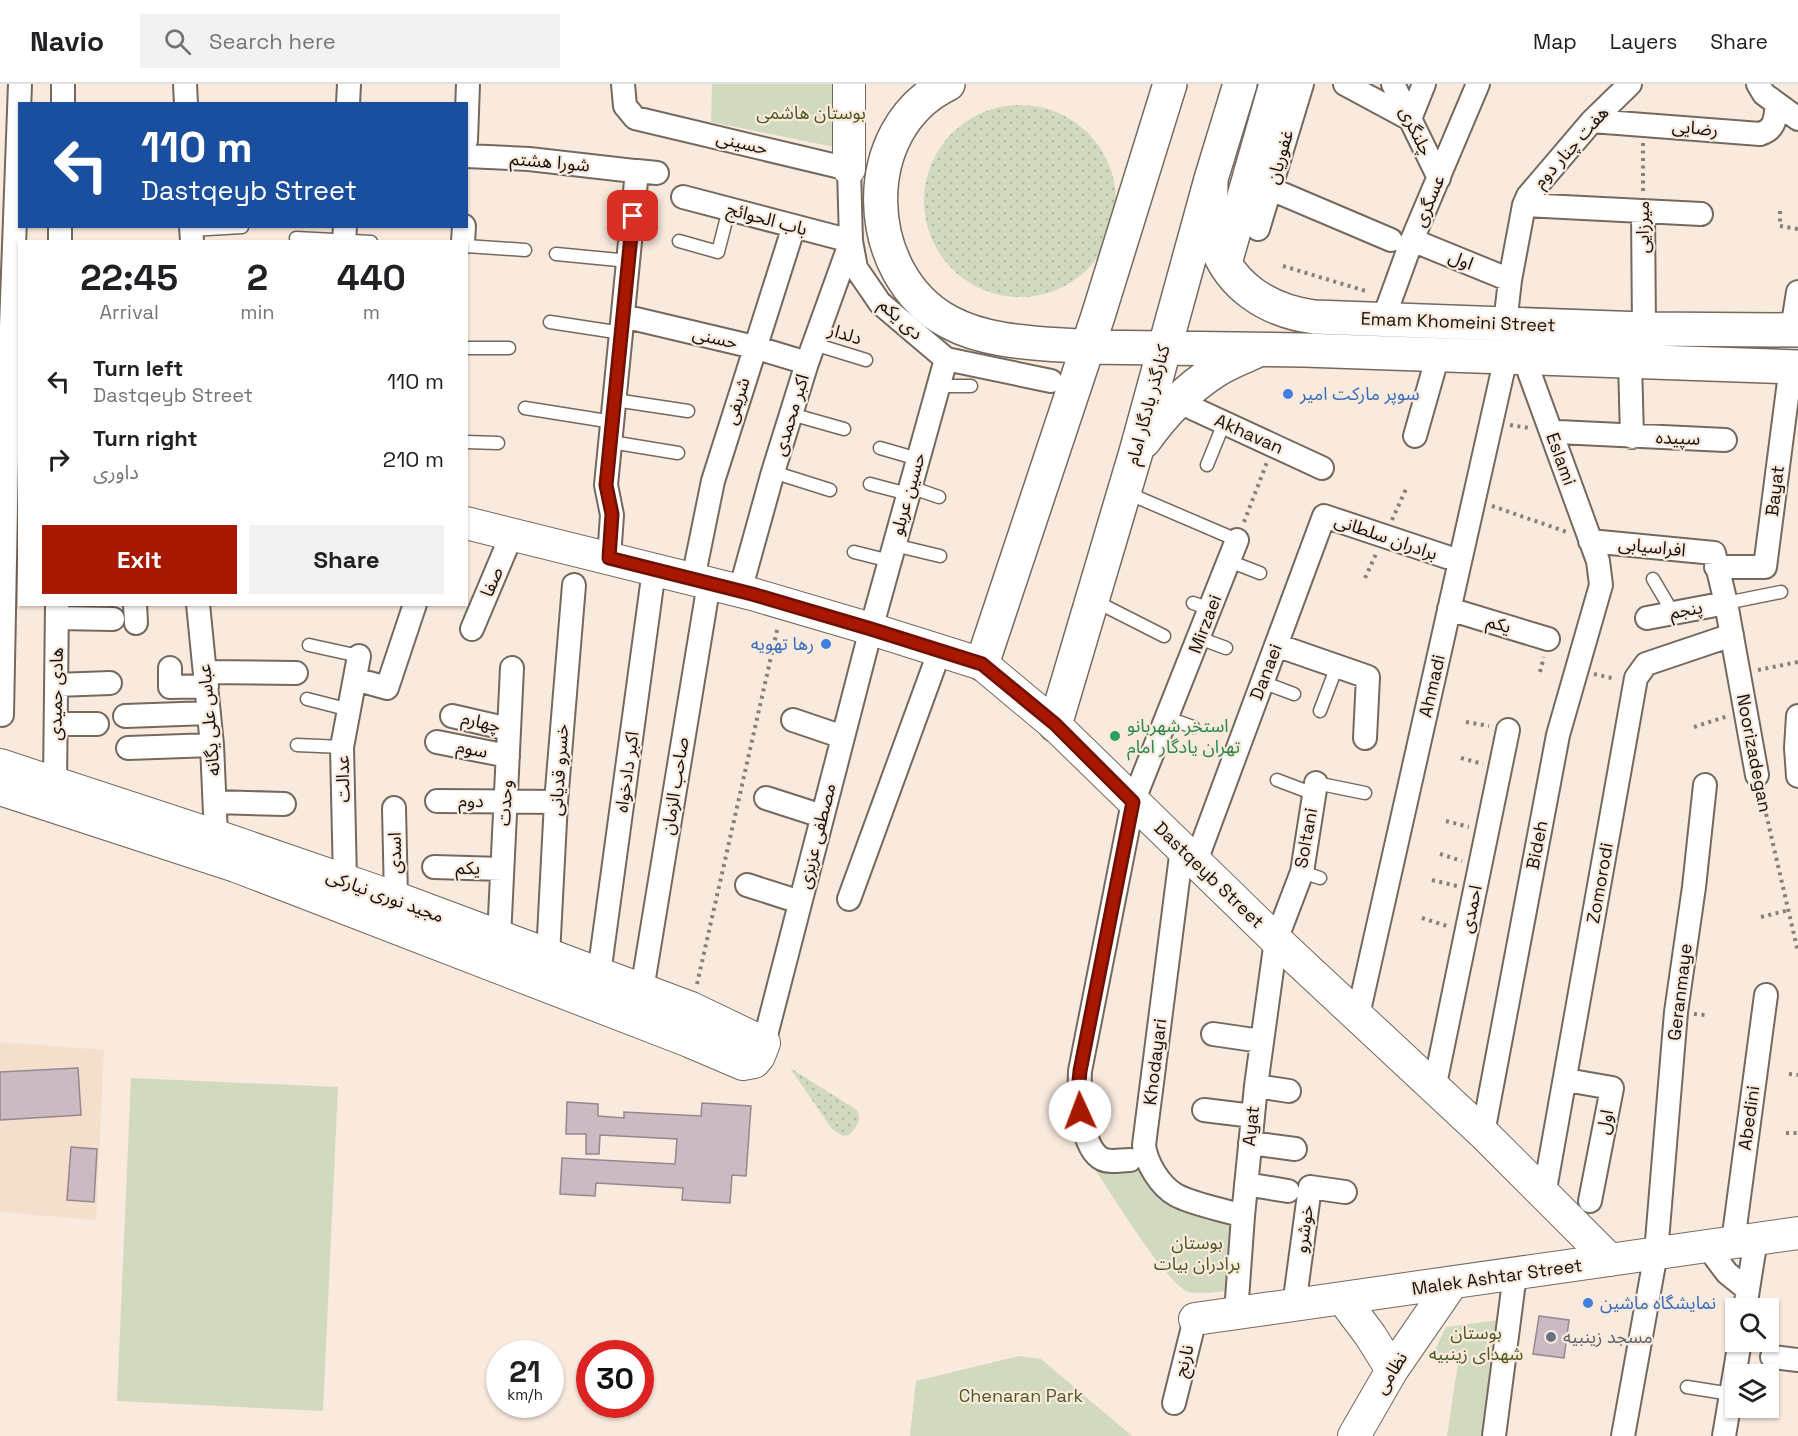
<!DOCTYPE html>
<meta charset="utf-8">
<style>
:root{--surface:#fff;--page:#f2f2f2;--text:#202124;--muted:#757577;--line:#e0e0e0;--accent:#a81800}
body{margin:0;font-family:"Space Grotesk","Noto Sans Arabic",sans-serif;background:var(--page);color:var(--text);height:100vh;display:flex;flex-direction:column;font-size:22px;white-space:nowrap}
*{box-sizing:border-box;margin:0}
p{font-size:20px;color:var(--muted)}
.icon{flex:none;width:33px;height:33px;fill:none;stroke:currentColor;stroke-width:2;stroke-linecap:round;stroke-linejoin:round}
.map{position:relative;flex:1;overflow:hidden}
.sheet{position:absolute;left:18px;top:156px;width:450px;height:366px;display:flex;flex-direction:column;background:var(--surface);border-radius:0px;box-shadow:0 2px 4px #0004}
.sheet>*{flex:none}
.guide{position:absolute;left:18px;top:18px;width:450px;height:126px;border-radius:0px;box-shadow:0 2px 4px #0004;background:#1a4fa0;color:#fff;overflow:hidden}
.buttons{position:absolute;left:1725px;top:1214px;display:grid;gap:12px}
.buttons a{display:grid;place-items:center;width:54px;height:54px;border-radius:0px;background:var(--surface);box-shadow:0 2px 4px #0004;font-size:30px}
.speed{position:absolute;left:486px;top:1256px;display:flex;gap:12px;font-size:30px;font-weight:700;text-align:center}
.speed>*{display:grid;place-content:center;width:78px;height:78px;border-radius:50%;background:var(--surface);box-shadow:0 2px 4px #0004;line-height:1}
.speed small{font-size:15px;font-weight:400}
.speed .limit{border:9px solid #d22;background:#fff;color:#111}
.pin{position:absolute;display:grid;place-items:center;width:51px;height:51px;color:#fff;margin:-26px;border-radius:12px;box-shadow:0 3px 9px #0006}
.me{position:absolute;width:66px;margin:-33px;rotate:358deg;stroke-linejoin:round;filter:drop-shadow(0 0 4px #0008)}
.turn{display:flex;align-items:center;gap:21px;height:126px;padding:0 24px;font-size:27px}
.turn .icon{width:78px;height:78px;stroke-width:2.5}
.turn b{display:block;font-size:42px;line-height:51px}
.eta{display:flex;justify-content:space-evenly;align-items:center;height:102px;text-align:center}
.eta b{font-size:36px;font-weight:700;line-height:42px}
.cta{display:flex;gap:12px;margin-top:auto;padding:12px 24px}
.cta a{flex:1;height:69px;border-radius:0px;background:var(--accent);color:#fff;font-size:24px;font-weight:700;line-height:69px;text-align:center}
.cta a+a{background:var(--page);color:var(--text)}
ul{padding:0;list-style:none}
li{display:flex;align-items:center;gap:18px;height:78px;padding:0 24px}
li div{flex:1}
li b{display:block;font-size:22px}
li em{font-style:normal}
header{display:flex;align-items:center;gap:36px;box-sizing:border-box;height:84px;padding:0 30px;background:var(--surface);border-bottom:2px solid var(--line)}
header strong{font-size:28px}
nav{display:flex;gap:33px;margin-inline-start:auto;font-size:21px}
.search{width:420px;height:54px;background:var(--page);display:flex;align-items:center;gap:15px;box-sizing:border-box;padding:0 21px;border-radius:0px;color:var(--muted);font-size:22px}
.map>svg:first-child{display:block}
.built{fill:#f4decc}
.park{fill:#d1d9bf}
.garden{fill:url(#garden-dots)}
.building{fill:#ccbac2;stroke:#97868f;stroke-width:1.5}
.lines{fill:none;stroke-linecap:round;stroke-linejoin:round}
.lane-casing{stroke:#75685d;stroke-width:15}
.street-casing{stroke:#75685d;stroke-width:26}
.secondary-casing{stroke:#75685d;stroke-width:34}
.primary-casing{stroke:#75685d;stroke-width:36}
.highway-casing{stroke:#75685d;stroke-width:36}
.path{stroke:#8a7f77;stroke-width:4;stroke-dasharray:3 4.5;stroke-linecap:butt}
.lane{stroke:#fff;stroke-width:12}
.street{stroke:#fff;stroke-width:22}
.secondary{stroke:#fff;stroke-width:32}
.primary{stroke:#fff;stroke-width:33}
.highway{stroke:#fff;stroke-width:33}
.route-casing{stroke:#6d1000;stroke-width:15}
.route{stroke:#a81800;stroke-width:10}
.shop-dot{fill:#3f7fe0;stroke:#f9eadd;stroke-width:2}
.leisure-dot{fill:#2e9e5b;stroke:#f9eadd;stroke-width:2}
.worship-dot{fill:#6b7280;stroke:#f9eadd;stroke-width:2}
.labels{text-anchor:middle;stroke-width:4.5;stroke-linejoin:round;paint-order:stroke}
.park-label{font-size:18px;fill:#4d5921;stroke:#f9eadd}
.street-label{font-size:18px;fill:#15100c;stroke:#f9eadd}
.shop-label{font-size:18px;fill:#366cbe;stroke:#f9eadd;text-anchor:start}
.leisure-label{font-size:18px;fill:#27864d;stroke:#f9eadd;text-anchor:start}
.worship-label{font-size:18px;fill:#5b616d;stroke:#f9eadd;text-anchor:start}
</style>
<header>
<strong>Navio</strong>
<div class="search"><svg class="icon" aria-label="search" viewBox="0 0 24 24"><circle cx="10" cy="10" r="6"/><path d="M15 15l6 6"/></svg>Search here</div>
<nav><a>Map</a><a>Layers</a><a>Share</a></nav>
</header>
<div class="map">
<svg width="1798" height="1352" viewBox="0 0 1798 1352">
<defs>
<pattern id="garden-dots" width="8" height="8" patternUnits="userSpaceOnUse" patternTransform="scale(1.5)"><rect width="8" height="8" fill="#d1d9bf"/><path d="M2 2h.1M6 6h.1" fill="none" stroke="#b3b9a3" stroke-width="1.8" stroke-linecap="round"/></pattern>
</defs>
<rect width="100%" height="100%" fill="#f9eadd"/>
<path class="built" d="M0,958L104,966L96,1136L0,1128Z"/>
<path class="park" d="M712,0H840L839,64L711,38Z
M131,994L338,1003L323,1327L117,1317Z
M1141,1082L1171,1121L1207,1136L1228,1137L1232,1143L1231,1207C1219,1207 1202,1211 1189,1208C1168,1203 1111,1109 1096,1087Z
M1499,1236L1485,1352H1447L1459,1273L1434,1268L1446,1243Z
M1019,1272L1041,1275L1132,1352H910L916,1297Z"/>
<path class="garden" d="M924 117a96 96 0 1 1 192 0a96 96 0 1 1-192 0Z
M790,984L857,1026C862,1036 857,1043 849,1051L843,1052L832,1045Z"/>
<path class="building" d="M78,984L81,1031L0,1036V988Z
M567,1018L598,1020V1032L624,1034V1028L701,1032L702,1019L751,1022L746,1092L732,1091L730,1119L682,1116L683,1104L596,1099L595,1112L560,1110L562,1074L675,1080L677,1055L600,1051L599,1070H586V1050H566Z
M71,1063L97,1065L94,1118L67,1116Z
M1539,1232L1569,1236L1564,1274L1533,1270Z"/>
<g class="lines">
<g class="lane-casing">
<path id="lane" d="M191,146L242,143
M296,154L371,158
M679,157L718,168L729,125
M466,162L525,166
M556,170L629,177
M550,238L622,249
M814,260L866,276
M466,264H509
M939,302H971
M615,316L688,327
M525,324L613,338
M791,330L844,345
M466,358L498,359
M611,358L678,369
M880,364L918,375
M1207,381L1224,339
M773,388L830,406
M870,400L908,410
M910,403L939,413
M1125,408L1237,456
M894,461L940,472
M854,468L890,477
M1229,477L1260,489
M1653,495L1673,529
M1093,516L1164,552
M1193,519L1210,525
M1726,519L1781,508
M1199,554L1226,564
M309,561L359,572
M1262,598L1294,610
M307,615L350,626
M1320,627L1337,582
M1168,634L1193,643
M297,661L342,663
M1277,696L1314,710
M1316,699L1365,709
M1302,788L1320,794
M1687,1303L1731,1310"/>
</g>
<g class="street-casing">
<path id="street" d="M185,0L186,20
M623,0L625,22L635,34L849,85L851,157L856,184L880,219L946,275L1051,297
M1345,0L1410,35L1424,0
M1393,0L1439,94
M1758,0L1764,10L1798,35
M63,20V0
M348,20L349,0
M1592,37L1760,50C1776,45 1775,34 1777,20
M466,56L468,0
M466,72L529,75L634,87
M1271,105L1391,156
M683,113L851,157L807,279L773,388L740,507
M1524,121L1701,130
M1643,127L1644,245
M191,142L192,158
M1258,145L1302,0
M1412,156L1510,196
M60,158V142
M344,158L345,142
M463,158L464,142
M623,232L754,263L807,279
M1383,236L1412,156L1478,0
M1505,240L1510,196L1524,121L1528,112L1592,37L1630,0
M1792,246L1798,208
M1630,278L1632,353
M1177,317L1322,384
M1558,348L1725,356
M1415,352L1438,271
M1590,457L1714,469L1726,519L1757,691
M609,474L612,431L606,401L637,87L657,89
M1716,483H1765L1791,282
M693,495L713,397L794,142
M135,520L136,539
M198,520L212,661L216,752
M1449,525L1548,555
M57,534L113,535
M1647,534L1726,519
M472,545L512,450
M1276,561L1368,593L1365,654
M170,584V603L207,602
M206,588L296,589
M355,595L387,604L415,520
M56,601L110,599
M2,631L8,324L20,0
M125,632L209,629
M452,632L509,645
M1798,632L1796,664L1798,692
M793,636L843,653
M56,640H97
M437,658L508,672
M128,664L212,661
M55,699L57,520
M766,714L822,732
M437,717L556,718
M215,718L284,720
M394,724L396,814
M1182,764L1144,1061C1146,1079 1160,1102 1176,1111C1192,1120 1224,1126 1243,1132
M1196,777L1324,432L1447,473
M434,783L502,785
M345,797L342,663L359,572
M747,801L800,818
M849,815L940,566
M499,854L512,584
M548,871L556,718L574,501
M599,890L654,486
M642,906L709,499
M1358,931L1506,273
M1213,950L1261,957
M764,959L871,545L946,275
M1566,996L1612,1004L1590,1117
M1256,1002L1289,1007
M1434,1005L1508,646
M1204,1026L1253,1032
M1483,1049L1558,651L1601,501L1598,477L1524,274
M1250,1059L1295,1065
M1130,1076C1121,1076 1110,1079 1102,1075C1080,1064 1079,1008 1080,987L1133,718L1237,456
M1246,1100L1288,1107
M1544,1111L1636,594L1646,580L1732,551
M1733,1158L1766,911
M1715,1173L1727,1189L1748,1206
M1294,1222L1310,1103L1345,1108
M1745,1224L1756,1155
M1236,1229L1243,1132L1256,1002L1276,856L1302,788L1316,699
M1772,1273L1798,1276
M1174,1319L1195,1235
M1494,1352L1515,1190
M1623,1352L1656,1169L1676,928L1694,803L1705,701
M1724,1352L1740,1257"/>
</g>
<g class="secondary-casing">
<path id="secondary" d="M849,85V0
M0,321L20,326
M466,439L752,510L871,545L982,580L1055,641L1276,856L1483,1049L1610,1176
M0,681L216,752L396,814L691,924L764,959L759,972L754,978L743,980L689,957L236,782L0,705
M1343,1215L1370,1251L1392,1286
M1195,1235L1798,1149
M1354,1352L1392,1286L1452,1199"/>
</g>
<g class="primary-casing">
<path id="primary" d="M1211,95C1211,114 1209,136 1214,155C1228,202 1268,227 1314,233L1644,245L1798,246
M1088,263L1304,266L1798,283
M1144,357C1163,330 1187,305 1215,287C1227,279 1241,274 1254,268
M982,580L1098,232L1170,0
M1055,641L1136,368L1211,95L1240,0"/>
</g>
<g class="highway-casing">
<path id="highway" d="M948,0C855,45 861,191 949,238C989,260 1043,259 1088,263
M1225,179L1276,0"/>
</g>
<path class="path" d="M1643,59V109
M1780,127V142L1798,145
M1283,182L1369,208
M1510,341L1529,344
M1492,422L1567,448
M1392,436L1406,405
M1244,438L1267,378
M1365,494L1376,470
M1758,586L1798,578
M1540,588L1544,573
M1594,590L1616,595
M1466,638L1489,642
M1694,643L1728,632
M1461,674L1483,680
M1761,708L1798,868
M1446,737L1469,743
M1440,770L1462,777
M1432,796L1457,802
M1761,833L1789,826
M1422,834L1447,842
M697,900L778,542
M1694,930L1705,931
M1789,990L1798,991
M1786,1049H1798"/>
<use href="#lane" class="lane"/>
<use href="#street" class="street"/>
<use href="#secondary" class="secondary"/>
<use href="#primary" class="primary"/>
<use href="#highway" class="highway"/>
</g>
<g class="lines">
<g class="route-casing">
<path id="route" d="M633,132L606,401L612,430L609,474L752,510L871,545L982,580L1055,640L1133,718L1080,987L1078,1009L1080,1027"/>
</g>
<use href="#route" class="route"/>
</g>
<g class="shop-dot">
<circle cx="1288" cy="310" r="6"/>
<circle cx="826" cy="560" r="6"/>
<circle cx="1588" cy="1219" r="6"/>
</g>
<circle class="leisure-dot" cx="1115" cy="652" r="6"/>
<circle class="worship-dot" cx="1551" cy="1253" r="6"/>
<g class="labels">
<g class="park-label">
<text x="811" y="35">بوستان هاشمی</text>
<text x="1197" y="1165">بوستان<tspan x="1197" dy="21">برادران بیات</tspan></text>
<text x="1476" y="1255">بوستان<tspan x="1476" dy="21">شهدای زینبیه</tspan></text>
<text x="1021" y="1318">Chenaran Park</text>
</g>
<g class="street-label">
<text transform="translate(1695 44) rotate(5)" y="6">رضایی</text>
<text transform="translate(1416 47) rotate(64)" y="6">چلنگری</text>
<text transform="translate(742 59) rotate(13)" y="6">حسینی</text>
<text transform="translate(1571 63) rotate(-48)" y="6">هفت چنار دوم</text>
<text transform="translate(1280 73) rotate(-74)" y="6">غفوریان</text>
<text transform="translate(550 78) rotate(5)" y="6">شورا هشتم</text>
<text transform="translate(1429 117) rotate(-67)" y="6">عسگری</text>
<text transform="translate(767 135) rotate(15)" y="6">باب الحوائج</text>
<text transform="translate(1643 143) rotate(-90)" y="6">میرزایی</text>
<text transform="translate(1461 176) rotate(22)" y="6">اول</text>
<text transform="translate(901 235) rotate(42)" y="6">دی یکم</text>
<text transform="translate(1458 238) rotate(2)" y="6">Emam Khomeini Street</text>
<text transform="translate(845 250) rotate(17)" y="6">دلدار</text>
<text transform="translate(715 254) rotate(13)" y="6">حسنی</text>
<text transform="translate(737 317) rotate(-73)" y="6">شریفی</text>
<text transform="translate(1148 321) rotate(-75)" y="6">کنارگذر یادگار امام</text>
<text transform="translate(791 331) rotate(-73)" y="6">اکبر محمدی</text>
<text transform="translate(1249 350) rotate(24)" y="6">Akhavan</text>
<text transform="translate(1678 354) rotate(2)" y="6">سپیده</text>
<text transform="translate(1561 375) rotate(70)" y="6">Eslami</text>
<text transform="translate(1775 407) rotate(-83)" y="6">Bayat</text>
<text transform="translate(908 410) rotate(-74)" y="6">حسین عربلو</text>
<text transform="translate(1386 453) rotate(19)" y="6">برادران سلطانی</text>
<text transform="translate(1652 463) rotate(6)" y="6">افراسیابی</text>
<text transform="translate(492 498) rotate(-67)" y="6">صفا</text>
<text transform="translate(1686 526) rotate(-11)" y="6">پنجم</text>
<text transform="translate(1205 540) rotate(-69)" y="6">Mirzaei</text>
<text transform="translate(1499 540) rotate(17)" y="6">یکم</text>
<text transform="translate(1266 588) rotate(-69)" y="6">Danaei</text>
<text transform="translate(1432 602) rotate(-77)" y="6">Ahmadi</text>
<text transform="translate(56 610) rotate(-89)" y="6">هادی حمیدی</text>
<text transform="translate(209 636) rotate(-95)" y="6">عباس علی یگانه</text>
<text transform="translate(481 638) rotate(13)" y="6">چهارم</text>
<text transform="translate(472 665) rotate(11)" y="6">سوم</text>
<text transform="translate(1754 669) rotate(79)" y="6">Noorizadegan</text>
<text transform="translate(559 686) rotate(-86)" y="6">خسرو قدیانی</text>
<text transform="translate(627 688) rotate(-82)" y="6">اکبر دادخواه</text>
<text transform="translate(343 695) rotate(-91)" y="6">عدالت</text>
<text transform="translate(675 702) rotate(-81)" y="6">صاحب الزمان</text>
<text transform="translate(471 717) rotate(1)" y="6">دوم</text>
<text transform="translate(505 719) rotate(-87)" y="6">وحدت</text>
<text transform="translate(817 752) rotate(-76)" y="6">مصطفی عزیزی</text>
<text transform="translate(1306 754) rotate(-80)" y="6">Soltani</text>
<text transform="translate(1537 761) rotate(-79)" y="6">Bideh</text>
<text transform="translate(395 769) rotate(-91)" y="6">اسدی</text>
<text transform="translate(468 784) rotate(1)" y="6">یکم</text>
<text transform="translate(1209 791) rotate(44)" y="6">Dastqeyb Street</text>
<text transform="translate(1600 799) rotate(-80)" y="6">Zomorodi</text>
<text transform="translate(385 812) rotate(20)" y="6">مجید نوری نیارکی</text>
<text transform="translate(1471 825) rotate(-78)" y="6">احمدی</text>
<text transform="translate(1680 908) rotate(-83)" y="6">Geranmaye</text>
<text transform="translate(1155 978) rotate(-83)" y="6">Khodayari</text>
<text transform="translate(1749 1034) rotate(-82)" y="6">Abedini</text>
<text transform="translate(1605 1038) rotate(-79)" y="6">اول</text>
<text transform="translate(1251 1042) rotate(-84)" y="6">Ayat</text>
<text transform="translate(1304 1145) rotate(-82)" y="6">خوشرو</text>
<text transform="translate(1497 1193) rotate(-8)" y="6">Malek Ashtar Street</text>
<text transform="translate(1184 1277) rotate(-76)" y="6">نارنج</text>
<text transform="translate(1391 1289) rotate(-58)" y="6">نظامی</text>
</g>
<g class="shop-label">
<text x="1300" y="316">سوپر مارکت امیر</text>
<text x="814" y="566" text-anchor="end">رها تهویه</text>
<text x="1600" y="1225">نمایشگاه ماشین</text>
</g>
<g class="leisure-label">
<text x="1127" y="648">استخر شهربانو<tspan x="1127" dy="21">تهران یادگار امام</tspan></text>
</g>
<g class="worship-label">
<text x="1563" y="1259">مسجد زینبیه</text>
</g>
</g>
</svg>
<div class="buttons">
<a><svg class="icon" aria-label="search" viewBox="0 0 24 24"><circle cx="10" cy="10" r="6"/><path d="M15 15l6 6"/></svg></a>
<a><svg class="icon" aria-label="layers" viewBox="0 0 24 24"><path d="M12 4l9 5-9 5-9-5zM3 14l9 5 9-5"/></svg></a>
</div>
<div class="speed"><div>21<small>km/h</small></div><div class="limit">30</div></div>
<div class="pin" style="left:633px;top:132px;background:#d93025"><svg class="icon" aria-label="arrive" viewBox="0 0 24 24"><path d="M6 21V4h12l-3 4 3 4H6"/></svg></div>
<svg class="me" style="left:1080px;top:1027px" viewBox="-20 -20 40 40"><circle r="19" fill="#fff"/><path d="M0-13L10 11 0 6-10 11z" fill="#a81800"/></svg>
<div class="guide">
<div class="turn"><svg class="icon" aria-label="left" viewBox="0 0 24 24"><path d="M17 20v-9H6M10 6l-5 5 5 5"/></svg><div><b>110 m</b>Dastqeyb Street</div></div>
</div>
<section class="sheet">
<div class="eta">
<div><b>22:45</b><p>Arrival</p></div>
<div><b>2</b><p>min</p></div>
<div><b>440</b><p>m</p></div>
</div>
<ul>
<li><svg class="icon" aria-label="left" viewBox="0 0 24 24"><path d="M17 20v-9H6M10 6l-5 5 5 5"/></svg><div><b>Turn left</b><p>Dastqeyb Street</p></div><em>110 m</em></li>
<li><svg class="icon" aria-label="right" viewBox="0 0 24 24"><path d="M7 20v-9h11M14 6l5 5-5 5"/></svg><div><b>Turn right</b><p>داوری</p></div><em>210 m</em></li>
</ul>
<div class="cta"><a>Exit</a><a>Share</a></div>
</section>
</div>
